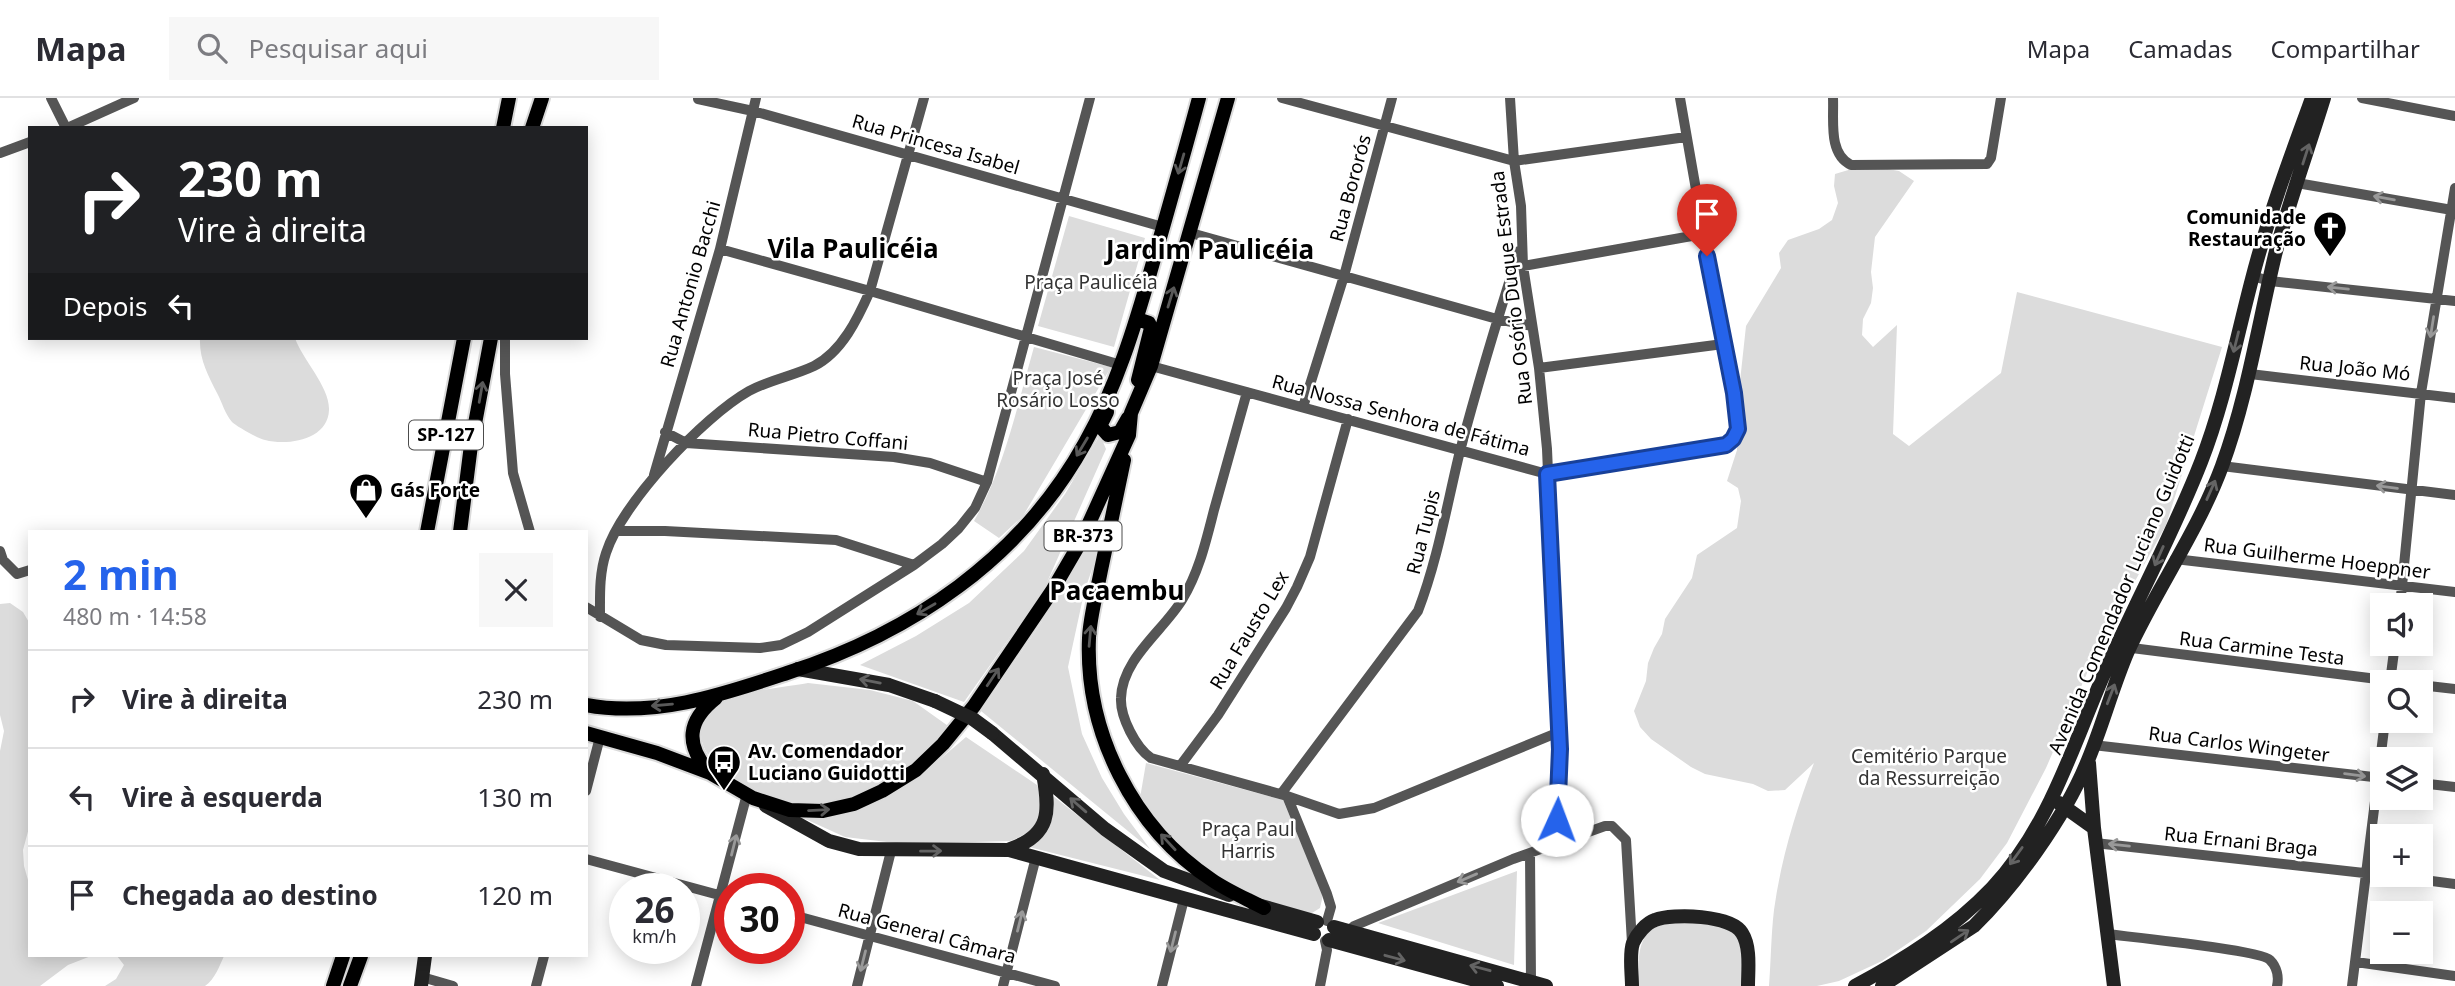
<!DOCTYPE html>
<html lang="pt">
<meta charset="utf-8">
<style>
:root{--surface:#fff;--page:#f7f7f7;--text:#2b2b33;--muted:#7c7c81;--line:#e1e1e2;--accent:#2563eb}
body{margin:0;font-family:"Noto Sans",sans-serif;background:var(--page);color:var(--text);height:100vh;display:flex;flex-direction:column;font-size:26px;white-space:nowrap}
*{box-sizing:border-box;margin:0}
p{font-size:23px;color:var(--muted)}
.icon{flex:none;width:38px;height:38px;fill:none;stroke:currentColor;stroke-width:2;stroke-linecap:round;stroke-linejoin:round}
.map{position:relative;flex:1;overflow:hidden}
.details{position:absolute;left:28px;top:432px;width:560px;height:427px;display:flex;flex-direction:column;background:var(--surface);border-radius:0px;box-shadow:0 4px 18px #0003}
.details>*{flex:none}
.guide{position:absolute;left:28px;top:28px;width:560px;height:214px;border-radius:0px;box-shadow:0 4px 18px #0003;background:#202124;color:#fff;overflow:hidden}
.fabs{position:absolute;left:2370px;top:495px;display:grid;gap:14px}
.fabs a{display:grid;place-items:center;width:63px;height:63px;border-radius:0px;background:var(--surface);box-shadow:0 4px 18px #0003;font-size:35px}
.speed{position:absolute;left:609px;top:775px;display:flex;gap:14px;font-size:35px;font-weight:700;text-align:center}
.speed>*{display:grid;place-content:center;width:91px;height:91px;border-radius:50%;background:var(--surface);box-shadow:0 4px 18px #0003;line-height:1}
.speed small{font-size:18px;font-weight:400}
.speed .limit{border:10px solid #d22;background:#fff;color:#111}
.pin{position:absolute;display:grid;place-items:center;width:60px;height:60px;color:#fff;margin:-72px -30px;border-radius:50% 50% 50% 0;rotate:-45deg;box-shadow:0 0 7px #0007}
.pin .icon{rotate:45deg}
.me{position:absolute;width:77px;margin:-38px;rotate:2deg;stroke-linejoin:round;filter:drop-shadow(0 0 5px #0008)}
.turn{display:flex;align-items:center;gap:24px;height:147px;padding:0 35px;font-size:32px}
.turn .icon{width:91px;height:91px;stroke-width:2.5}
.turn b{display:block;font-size:49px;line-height:60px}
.then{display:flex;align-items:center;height:66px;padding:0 35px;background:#0003;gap:14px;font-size:26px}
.round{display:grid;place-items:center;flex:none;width:74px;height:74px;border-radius:0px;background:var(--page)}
.head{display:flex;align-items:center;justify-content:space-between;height:119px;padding:0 35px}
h1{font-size:42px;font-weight:700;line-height:52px;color:var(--accent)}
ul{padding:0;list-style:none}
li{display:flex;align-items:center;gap:21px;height:98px;padding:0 35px;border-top:2px solid var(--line)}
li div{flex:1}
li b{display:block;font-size:26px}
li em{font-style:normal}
header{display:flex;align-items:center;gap:42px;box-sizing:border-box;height:98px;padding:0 35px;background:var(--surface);border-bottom:2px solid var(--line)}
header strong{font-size:33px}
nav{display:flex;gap:38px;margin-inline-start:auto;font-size:24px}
.search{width:490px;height:63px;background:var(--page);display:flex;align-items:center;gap:18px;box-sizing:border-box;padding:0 24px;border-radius:0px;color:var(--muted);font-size:26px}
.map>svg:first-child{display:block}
.green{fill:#dcdcdc}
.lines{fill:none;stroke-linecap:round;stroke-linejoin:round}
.primary-casing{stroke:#dbdbdb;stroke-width:18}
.street{stroke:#555;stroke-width:10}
.secondary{stroke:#222;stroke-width:14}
.primary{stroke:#000;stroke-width:14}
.secondary-bridge{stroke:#222;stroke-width:14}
.oneway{stroke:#646464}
.oneway2{stroke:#595959}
.oneway3{stroke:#999}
.route-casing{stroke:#184099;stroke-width:18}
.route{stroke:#2563eb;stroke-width:12}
.labels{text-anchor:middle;stroke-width:5;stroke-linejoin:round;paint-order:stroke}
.shield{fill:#fff;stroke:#4c4c4c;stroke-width:2}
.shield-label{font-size:18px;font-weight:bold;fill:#000}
.street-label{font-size:19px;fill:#000;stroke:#fff}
.poi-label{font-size:19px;font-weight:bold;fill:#000;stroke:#fff;text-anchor:start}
.park-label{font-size:19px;fill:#333;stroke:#fff}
.district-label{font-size:26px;font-weight:bold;fill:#000;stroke:#fff}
</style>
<header>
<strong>Mapa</strong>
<div class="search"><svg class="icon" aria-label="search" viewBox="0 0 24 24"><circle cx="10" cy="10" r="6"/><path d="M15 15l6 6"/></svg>Pesquisar aqui</div>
<nav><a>Mapa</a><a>Camadas</a><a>Compartilhar</a></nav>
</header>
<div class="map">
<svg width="2455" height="888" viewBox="0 0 2455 888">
<rect width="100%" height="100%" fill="#fff"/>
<path class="green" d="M1865,67L1899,73L1914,83L1875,139L1871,174L1873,190L1871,205L1863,221L1862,237L1873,249L1897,227L1893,336L1909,348L2001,275L2017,194L2222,249L2166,427L2097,552L2046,670L2007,745L1980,781L1926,833L1882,863L1839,883L1817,888H1769C1771,863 1771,837 1774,812C1781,761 1796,712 1814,665L1785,692L1768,693L1753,686L1705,676L1691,669L1651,641L1640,629L1634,613L1646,583L1648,565L1654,550L1662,536L1665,521L1692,480L1697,457L1737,430L1741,403L1738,390L1727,383L1737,352V311L1746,228L1781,170L1779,155L1788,142L1819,131L1832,122L1838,105L1834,88L1835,76Z
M1069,118L1145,140L1114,249L1038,228Z
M200,240H295C302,261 330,289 329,312C328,342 288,348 265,342C259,341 236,328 232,324C225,316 222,304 217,295C208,277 199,261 200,240Z
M1034,249L1111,269L1023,418L999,440L974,423C1005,369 1017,308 1034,249Z
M1100,337L1106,351L1044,491L964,604L860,567L916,538L969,505L1024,453L1065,396Z
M1093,441L1099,443V450L1084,495L1068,569L1082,636L1102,680L1124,716L1150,751L981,613L1041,525Z
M10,505L23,514L30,526V726L23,752L24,768L30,789V858H91L68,867L40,888H0V653L4,633L0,617V506Z
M808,585L870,592L913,603L951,630C927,652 904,679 872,692C852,700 811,709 789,705C755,697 681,661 706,618C709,614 712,608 715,605C730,594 788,589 808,585Z
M966,639L1037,687C1052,716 1036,734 1010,743L904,746L845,739L803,720C874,720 915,683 966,639Z
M1146,665L1283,702L1323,797L1320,810L1307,818L1262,805L1215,778L1170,741L1140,700Z
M1053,698L1160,782L1029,749Z
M1517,773L1514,867L1378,825Z
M1662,825C1686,825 1735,818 1741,848C1744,861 1742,875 1743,888H1638C1639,863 1635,836 1662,825Z
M117,858H224C219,869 215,881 205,888H105L116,881L124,867Z"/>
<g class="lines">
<g class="primary-casing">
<path id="primary" d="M503,30L509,0
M532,30L542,0
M1137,221L1149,225L1151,230L1138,282
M1107,314L1100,328L1108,337L1120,334L1128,320
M1124,362C1116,399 1109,435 1101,472C1097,494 1090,518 1089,540C1085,634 1133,730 1212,782C1228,793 1247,801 1264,810
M427,434L464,240
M460,434L471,347L491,240
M586,607C655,620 724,596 787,575C911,535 1021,461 1085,345C1116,290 1135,228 1152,168C1168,112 1184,56 1199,0
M586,635L657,655L710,675L753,700L790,712L823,713L854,706L882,693L916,672L943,646L974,608L1052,493L1080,445L1129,337L1131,315L1151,268L1228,0
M709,674C685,646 687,623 716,600
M333,888L343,858
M350,888L361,858"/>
</g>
<path class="street" d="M51,0L66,30
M1282,0L1514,63L1686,39
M1510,0L1514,63L1521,108L1523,168L1539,270L1547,351L1560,651L1556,745
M1833,0C1834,22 1828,56 1851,67L1987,66L1991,60L2001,0
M2362,0L2455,18
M698,1L753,13L1163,129
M67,30L134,0
M0,55L30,44
M2297,85L2452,112
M1191,135L1497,221L1532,228
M720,151L870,193L1121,267
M1523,168L1703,136
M2252,178L2270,183L2455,203
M505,240V276L513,375L530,434
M1151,268L1547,376L1726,347L1733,341L1738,331L1734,295L1723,246L1680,0
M1539,270L1723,246
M2250,276L2455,300
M1247,294C1236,333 1225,373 1214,412C1206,443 1199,474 1182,502C1163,533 1122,561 1121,600C1120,619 1136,650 1151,660L1287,698L1339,716L1374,710L1559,634
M1303,309L1344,178L1392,0
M665,334L686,345L894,359L930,365L987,384
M2222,368L2455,397
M654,377L720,151L756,0
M616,433H665L836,442L914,467
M0,453L3,462L17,476L30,472
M2175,461L2455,494
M2400,508L2421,295L2455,90
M586,509L641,542L666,547L760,550L781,547L808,534L914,467L942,446L959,430L975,410L987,384L1090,0
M600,519C600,498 599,476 606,455C622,405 703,319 749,293C769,282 793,278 814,268C842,254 858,220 870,193L924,0
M2124,549L2401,584
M2390,584L2395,546
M2420,587L2455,591
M2093,647L2382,680
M1180,668L1218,617L1286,510L1297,489L1310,459L1348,321
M2420,685L2455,689
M586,693L600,639
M1281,696L1418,513C1438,461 1447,406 1460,353C1478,285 1498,219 1519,153
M1287,698L1327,796L1331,809L1327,823
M2095,745L2382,777
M1530,755L1531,884
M586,761L730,800
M2386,777L2455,786
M789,816L1055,888
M1348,833L1354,828L1513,761L1605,728H1612L1626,742L1632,845
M2107,836C2130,839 2260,852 2270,862C2277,869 2279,879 2277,888
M2356,864L2455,878
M422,879L453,888
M536,888L544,858
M696,888L747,696
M857,888L891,753
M1003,888L1036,759
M1162,888L1184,801
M1320,888L1327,852L1325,843
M2352,888L2385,623"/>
<path class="secondary" d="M798,571L889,587L935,603
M992,635L1105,731L1140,756L1164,773L1229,797
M2089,665L2094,730L2114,888
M2059,705L2094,730
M766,708L829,743L859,751L1009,752L1314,836
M1010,751C1051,737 1050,713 1043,676
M1254,806L1317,824
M1334,829L1546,888
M1329,842L1497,888
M421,888L425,858
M1632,888C1632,876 1629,856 1633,845C1637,836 1646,825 1655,822C1673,815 1732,817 1742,835C1751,849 1748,872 1748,888
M1855,888C1905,861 1953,831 1992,790C2049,730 2072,649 2104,576C2135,505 2173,436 2201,364C2224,305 2236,242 2252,181C2268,119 2290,60 2312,0
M1882,888L1974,828C2015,788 2064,720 2086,667C2102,630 2112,590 2128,553C2157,490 2198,433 2222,368C2247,300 2258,228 2275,157C2289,104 2308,52 2324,0"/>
<use href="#primary" class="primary"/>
<path class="secondary-bridge" d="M935,603L973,621L992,635"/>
</g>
<defs><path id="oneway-shaft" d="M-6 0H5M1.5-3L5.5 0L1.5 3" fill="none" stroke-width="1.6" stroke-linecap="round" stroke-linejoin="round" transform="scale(1.75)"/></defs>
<g class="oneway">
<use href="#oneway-shaft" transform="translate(2306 56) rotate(-72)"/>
<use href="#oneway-shaft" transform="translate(2236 244) rotate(104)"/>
<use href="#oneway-shaft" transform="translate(2211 392) rotate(-66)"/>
<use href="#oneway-shaft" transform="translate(2159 458) rotate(114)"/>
<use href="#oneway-shaft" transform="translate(870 583) rotate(-169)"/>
<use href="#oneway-shaft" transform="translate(2111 596) rotate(-69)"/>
<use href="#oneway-shaft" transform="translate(1078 707) rotate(-139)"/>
<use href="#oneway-shaft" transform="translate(931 753) rotate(-1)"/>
<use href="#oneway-shaft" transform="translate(2016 758) rotate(126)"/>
<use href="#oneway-shaft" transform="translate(1960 838) rotate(-34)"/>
<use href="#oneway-shaft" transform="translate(1395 860) rotate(15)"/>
<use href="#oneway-shaft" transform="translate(1480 870) rotate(-165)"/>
</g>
<g class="oneway2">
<use href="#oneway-shaft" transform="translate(1181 66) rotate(106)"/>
<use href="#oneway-shaft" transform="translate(1171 199) rotate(-73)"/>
<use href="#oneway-shaft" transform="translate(481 294) rotate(-80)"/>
<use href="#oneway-shaft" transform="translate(1082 349) rotate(121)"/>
<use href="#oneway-shaft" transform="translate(926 511) rotate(150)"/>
<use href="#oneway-shaft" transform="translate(1090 538) rotate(-85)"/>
<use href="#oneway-shaft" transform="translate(993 579) rotate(-56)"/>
<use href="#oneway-shaft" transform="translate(662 607) rotate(175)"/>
<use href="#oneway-shaft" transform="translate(819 712) rotate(-3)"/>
<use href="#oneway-shaft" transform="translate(1168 744) rotate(-133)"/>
</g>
<g class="oneway3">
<use href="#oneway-shaft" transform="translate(2384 100) rotate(-170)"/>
<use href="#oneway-shaft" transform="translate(2338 190) rotate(-174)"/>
<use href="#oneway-shaft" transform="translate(2432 229) rotate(99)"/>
<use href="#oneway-shaft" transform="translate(2387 389) rotate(-173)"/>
<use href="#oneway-shaft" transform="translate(2355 677) rotate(7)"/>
<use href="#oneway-shaft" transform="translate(734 747) rotate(-76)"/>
<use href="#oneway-shaft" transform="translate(2119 747) rotate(-174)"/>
<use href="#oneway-shaft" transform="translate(1467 780) rotate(157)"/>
<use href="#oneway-shaft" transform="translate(1020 823) rotate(-76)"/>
<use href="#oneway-shaft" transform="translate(1173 844) rotate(104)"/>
<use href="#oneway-shaft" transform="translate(863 863) rotate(104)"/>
</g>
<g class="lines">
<g class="route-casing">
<path id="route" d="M1557,722L1560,651L1547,376L1726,347L1733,341L1738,331L1734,295L1707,158"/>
</g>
<use href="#route" class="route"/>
</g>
<defs>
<g id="church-pin" transform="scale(1.75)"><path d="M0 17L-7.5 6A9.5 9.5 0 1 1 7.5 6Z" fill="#000" stroke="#fff"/><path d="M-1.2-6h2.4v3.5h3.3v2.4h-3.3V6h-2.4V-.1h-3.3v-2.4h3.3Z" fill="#fff"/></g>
<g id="shop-pin" transform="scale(1.75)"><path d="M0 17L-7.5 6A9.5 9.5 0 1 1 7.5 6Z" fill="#000" stroke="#fff"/><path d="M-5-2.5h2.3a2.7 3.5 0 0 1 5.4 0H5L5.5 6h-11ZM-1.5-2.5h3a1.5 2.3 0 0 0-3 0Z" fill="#fff"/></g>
<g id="bus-pin" transform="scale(1.75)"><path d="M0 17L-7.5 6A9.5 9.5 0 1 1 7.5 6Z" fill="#000" stroke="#fff"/><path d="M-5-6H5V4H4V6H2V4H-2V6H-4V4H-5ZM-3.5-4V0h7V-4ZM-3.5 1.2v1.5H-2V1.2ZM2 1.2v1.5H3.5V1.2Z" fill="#fff"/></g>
</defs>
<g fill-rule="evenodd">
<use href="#church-pin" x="2330" y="130"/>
<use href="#shop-pin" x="366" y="392"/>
<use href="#bus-pin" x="724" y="664"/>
</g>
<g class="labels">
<g class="shield">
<rect x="409" y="322.5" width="74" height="29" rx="5"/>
<rect x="1044.5" y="423.5" width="77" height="29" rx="5"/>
</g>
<g class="shield-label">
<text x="446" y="343">SP-127</text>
<text x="1083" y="444">BR-373</text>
</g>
<g class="street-label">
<text transform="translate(936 46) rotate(16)" y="7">Rua Princesa Isabel</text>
<text transform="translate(1350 90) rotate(-75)" y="7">Rua Bororós</text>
<text transform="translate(690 186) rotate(-74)" y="7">Rua Antonio Bacchi</text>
<text transform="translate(1511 190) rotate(-97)" y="7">Rua Osório Duque Estrada</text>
<text transform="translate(2355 270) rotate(6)" y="7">Rua João Mó</text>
<text transform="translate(1401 317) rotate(15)" y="7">Rua Nossa Senhora de Fátima</text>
<text transform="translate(828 338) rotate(5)" y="7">Rua Pietro Coffani</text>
<text transform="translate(1423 434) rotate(-76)" y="7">Rua Tupis</text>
<text transform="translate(2317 460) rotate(7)" y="7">Rua Guilherme Hoeppner</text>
<text transform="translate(2121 496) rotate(-67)" y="7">Avenida Comendador Luciano Guidotti</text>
<text transform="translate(1249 532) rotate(-59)" y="7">Rua Fausto Lex</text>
<text transform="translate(2262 550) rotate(7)" y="7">Rua Carmine Testa</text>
<text transform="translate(2239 646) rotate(7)" y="7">Rua Carlos Wingeter</text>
<text transform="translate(2241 743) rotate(6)" y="7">Rua Ernani Braga</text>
<text transform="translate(927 835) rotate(15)" y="7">Rua General Câmara</text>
</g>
<g class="poi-label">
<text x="2306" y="126" text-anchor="end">Comunidade<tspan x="2306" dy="22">Restauração</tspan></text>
<text x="390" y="399">Gás Forte</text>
<text x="748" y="660">Av. Comendador<tspan x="748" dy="22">Luciano Guidotti</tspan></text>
</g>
<g class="park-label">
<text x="1091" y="191">Praça Paulicéia</text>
<text x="1058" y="287">Praça José<tspan x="1058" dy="22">Rosário Losso</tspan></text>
<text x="1929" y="665">Cemitério Parque<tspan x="1929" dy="22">da Ressurreição</tspan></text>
<text x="1248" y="738">Praça Paul<tspan x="1248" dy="22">Harris</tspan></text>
</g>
<g class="district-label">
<text x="853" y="160">Vila Paulicéia</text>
<text x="1210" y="161">Jardim Paulicéia</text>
<text x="1117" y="502">Pacaembu</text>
</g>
</g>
</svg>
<div class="fabs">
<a><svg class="icon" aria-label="sound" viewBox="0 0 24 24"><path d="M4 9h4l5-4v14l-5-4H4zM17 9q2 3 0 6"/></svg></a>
<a><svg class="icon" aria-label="search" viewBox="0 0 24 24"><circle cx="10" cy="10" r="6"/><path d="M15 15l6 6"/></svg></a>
<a><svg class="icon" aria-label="layers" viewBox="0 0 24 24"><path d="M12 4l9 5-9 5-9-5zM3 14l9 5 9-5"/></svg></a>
<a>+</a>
<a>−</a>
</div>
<div class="speed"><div>26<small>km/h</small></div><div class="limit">30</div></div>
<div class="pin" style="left:1707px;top:158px;background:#d93025"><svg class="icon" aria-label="arrive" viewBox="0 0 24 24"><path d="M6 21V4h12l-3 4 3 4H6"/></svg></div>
<svg class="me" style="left:1557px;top:722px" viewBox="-20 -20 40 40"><circle r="19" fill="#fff"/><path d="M0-13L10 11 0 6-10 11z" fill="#2563eb"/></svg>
<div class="guide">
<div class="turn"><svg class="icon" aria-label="right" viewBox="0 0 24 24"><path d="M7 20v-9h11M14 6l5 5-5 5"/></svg><div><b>230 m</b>Vire à direita</div></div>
<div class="then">Depois<svg class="icon" aria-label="left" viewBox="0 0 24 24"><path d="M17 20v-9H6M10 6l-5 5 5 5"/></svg></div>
</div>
<section class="details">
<div class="head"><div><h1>2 min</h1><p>480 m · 14:58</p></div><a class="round"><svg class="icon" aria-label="close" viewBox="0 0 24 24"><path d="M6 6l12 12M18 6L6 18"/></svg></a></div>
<ul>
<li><svg class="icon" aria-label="right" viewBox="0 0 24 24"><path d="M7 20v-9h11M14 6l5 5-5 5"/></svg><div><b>Vire à direita</b></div><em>230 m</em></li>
<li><svg class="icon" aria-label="left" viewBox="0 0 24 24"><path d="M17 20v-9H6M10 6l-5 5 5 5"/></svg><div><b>Vire à esquerda</b></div><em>130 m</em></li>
<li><svg class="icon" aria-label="arrive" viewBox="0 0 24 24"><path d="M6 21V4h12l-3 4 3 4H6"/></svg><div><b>Chegada ao destino</b></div><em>120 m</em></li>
</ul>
</section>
</div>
